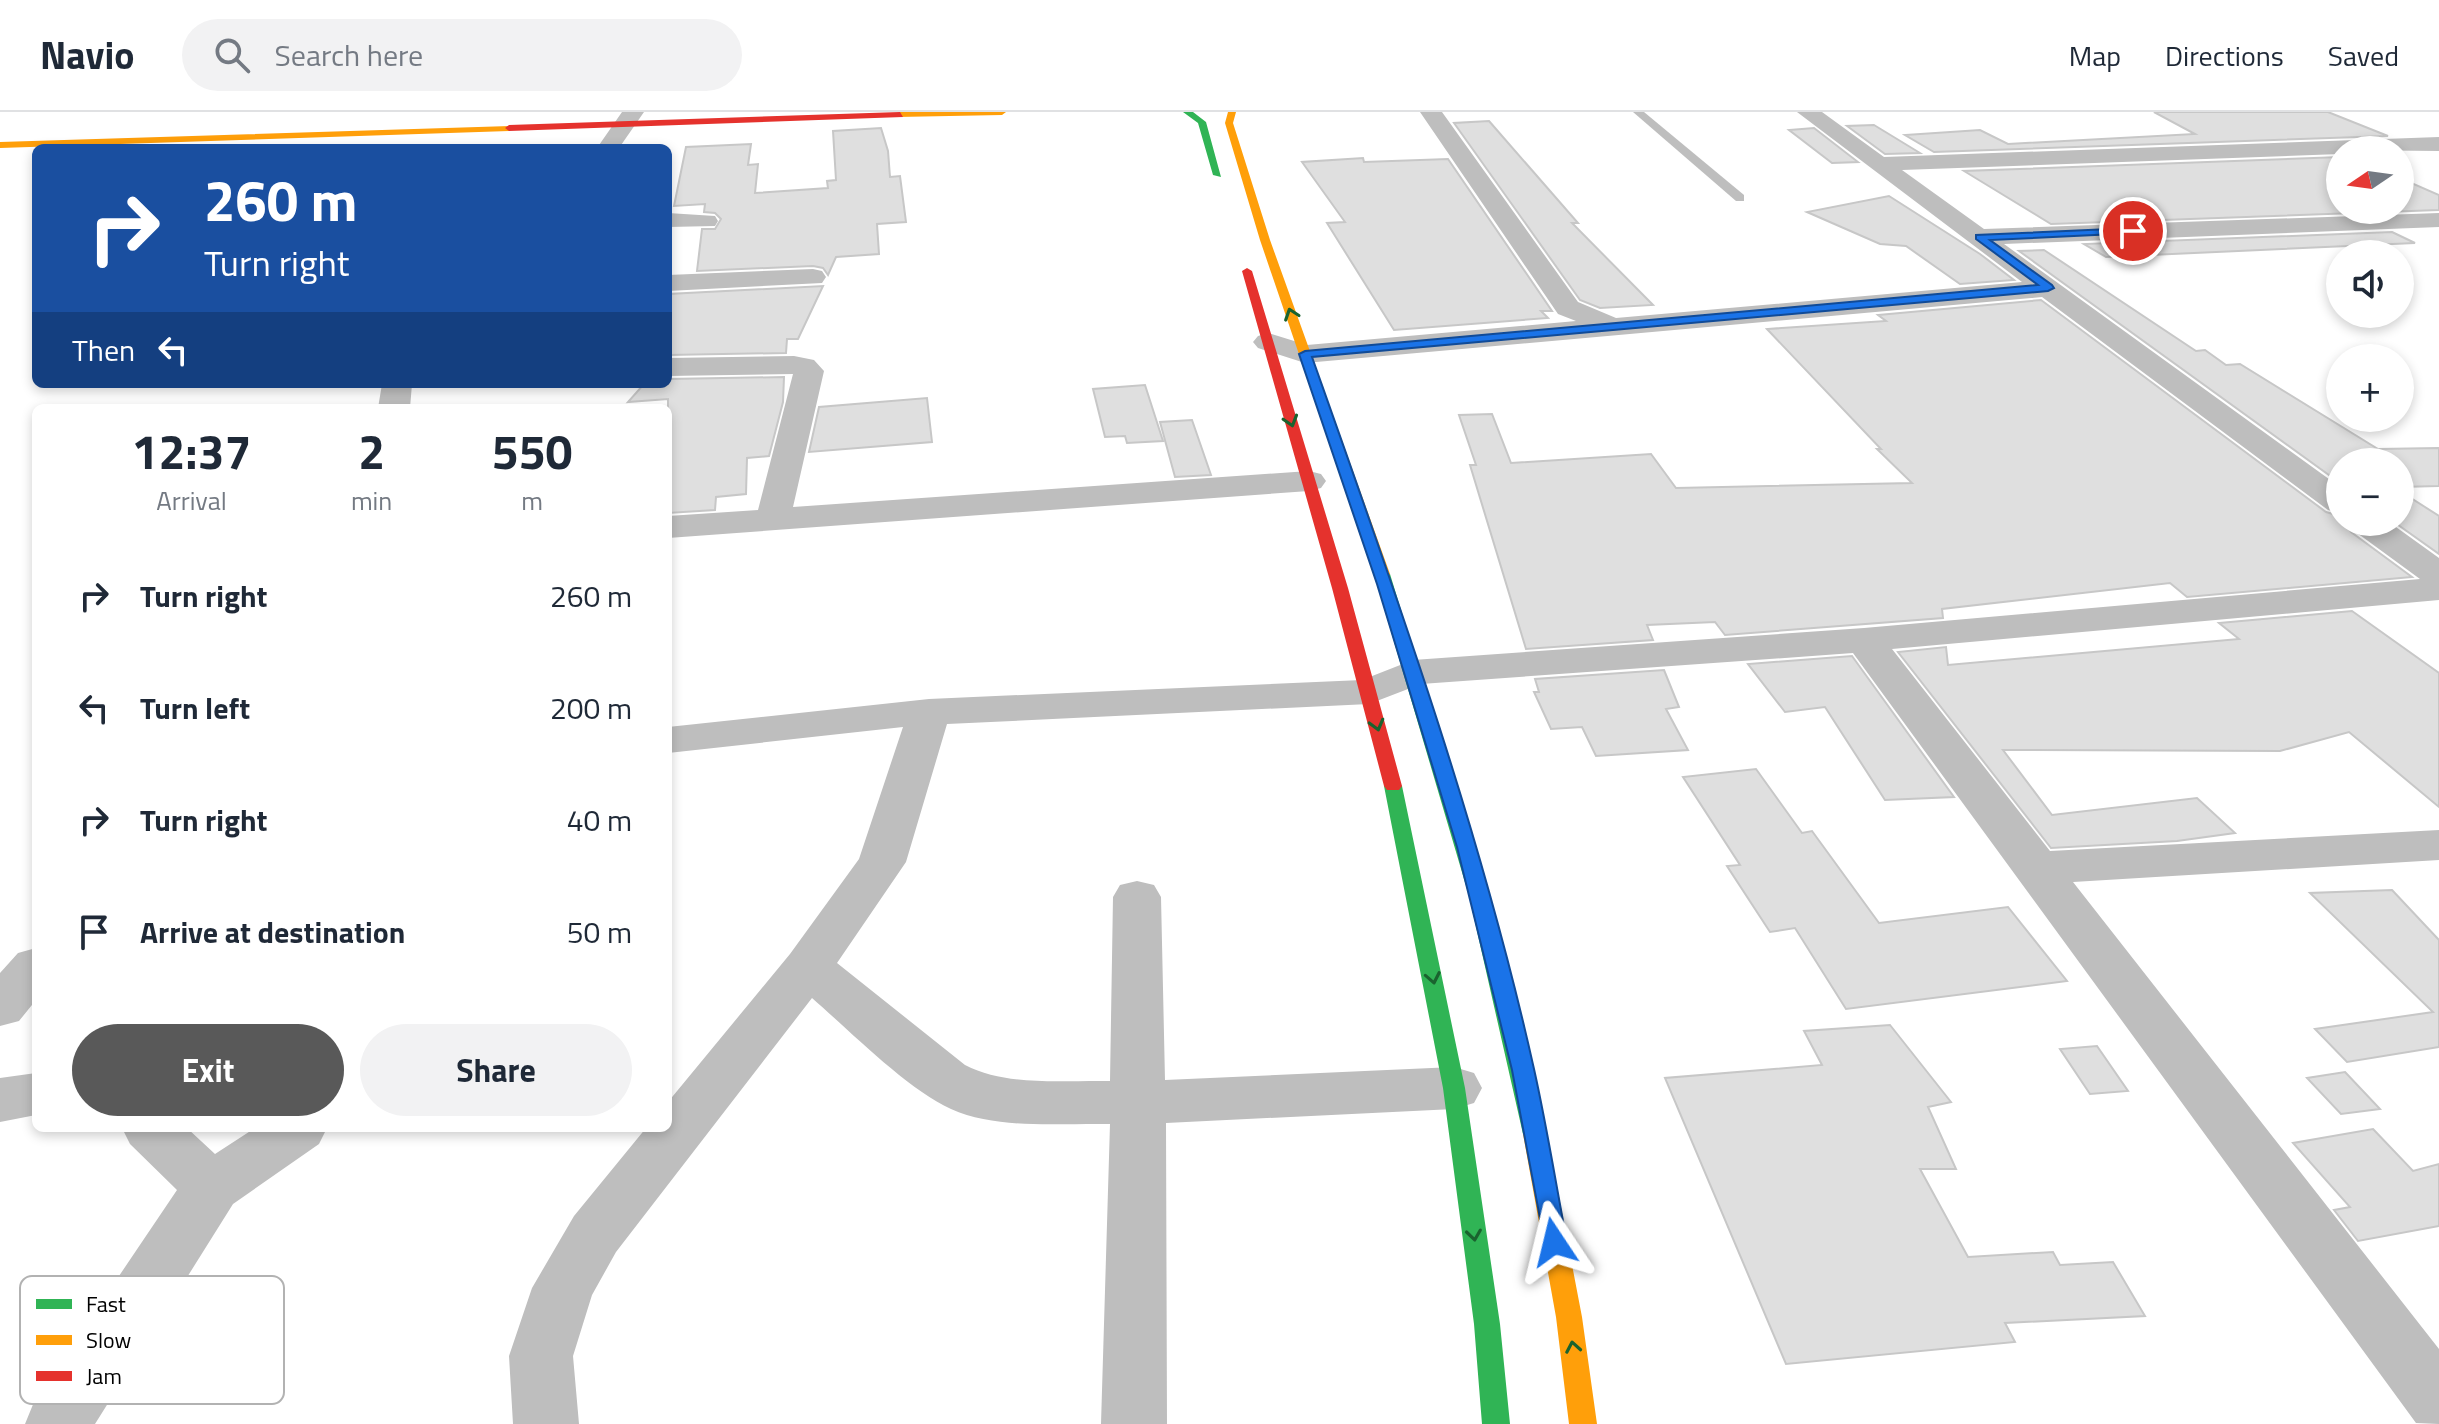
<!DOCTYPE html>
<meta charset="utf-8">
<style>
:root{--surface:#fff;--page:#f2f2f3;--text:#1f2937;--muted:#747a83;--line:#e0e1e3;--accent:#595959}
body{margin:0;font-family:"Titillium Web",sans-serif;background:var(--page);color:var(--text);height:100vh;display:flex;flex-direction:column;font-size:30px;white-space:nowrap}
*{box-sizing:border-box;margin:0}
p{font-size:26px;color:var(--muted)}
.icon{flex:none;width:44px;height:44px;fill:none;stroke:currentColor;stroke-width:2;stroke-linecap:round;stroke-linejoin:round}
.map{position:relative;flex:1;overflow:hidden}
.side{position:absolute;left:32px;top:292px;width:640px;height:728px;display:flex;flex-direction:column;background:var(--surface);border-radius:12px;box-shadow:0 4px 12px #0003}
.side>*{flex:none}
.banner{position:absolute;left:32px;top:32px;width:640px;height:244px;border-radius:12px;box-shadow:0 4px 12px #0003;background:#1a4fa0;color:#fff;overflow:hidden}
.needle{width:52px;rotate:257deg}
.fabs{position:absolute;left:2326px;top:24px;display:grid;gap:16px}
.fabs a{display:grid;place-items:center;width:88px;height:88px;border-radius:50%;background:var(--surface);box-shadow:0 4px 12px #0003;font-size:40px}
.pin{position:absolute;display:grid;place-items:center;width:68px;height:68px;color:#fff;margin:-34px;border:4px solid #fff;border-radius:50%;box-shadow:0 2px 8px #0007}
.me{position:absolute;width:88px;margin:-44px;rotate:350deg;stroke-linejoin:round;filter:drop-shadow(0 0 6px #0008)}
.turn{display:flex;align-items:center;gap:28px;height:168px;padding:0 40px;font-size:36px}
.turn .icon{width:104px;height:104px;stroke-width:2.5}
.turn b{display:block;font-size:56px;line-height:68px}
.then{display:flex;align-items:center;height:76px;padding:0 40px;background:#0003;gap:16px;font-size:30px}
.eta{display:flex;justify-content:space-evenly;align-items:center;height:136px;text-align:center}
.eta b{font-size:48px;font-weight:700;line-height:56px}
.primary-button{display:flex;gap:16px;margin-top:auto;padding:16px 40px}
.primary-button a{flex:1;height:92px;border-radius:48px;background:var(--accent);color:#fff;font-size:32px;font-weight:700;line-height:92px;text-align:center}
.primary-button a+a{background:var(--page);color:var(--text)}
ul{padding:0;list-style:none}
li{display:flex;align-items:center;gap:24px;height:112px;padding:0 40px}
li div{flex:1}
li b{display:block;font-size:30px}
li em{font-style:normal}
header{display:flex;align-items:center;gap:48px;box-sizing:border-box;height:112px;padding:0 40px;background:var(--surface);border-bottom:2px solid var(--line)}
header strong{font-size:38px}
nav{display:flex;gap:44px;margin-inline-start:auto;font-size:28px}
.search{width:560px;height:72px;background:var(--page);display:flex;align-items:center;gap:20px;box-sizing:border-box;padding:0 28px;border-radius:44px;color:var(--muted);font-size:30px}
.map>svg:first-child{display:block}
.building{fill:#dfdfdf;stroke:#c7c7c7;stroke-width:2}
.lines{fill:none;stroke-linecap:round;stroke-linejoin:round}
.lane{fill:#bebebe;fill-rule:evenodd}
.street{fill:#bebebe;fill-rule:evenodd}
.fast{fill:#30b455;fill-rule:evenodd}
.slow{fill:#ff9f0a;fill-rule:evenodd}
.jam{fill:#e5322d;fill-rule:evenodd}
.oneway{stroke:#1a632f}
.route{fill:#1a73e8;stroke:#114b97;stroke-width:2}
.key{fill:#fff;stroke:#b2b2b2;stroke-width:2}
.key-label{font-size:22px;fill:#000}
</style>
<header>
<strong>Navio</strong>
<div class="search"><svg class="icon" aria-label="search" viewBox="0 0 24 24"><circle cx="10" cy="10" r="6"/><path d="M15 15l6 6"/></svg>Search here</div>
<nav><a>Map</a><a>Directions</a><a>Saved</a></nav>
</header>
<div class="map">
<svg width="2439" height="1312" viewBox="0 0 2439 1312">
<rect width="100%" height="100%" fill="#fff"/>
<path class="building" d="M2154,0H2328L2388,24L1934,40L1905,23L1980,18L2008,32L2195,22Z
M1489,9L1578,111H1572L1653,193L1600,196L1580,188L1454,11Z
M1874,13L1920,41L1885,42L1847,14Z
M881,16L888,39L890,65L900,64L906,110L877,112L879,142L836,145L828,163L823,156L813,154L697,159L702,117H715L721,107L715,101L704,100L705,92L674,94L686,35L751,32L748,53L758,52L755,81L828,76L827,69L836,68L833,19Z
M1814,16L1858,50L1832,51L1789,18Z
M2340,45V98H2400V66L2439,83V98L2051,112L1964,59Z
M1363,46L1364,50L1448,47L1552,199H1541L1548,206L1394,218L1327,111L1345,110L1302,50Z
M1889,84L1980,142L2014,168L1960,172L1906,134L1880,132L1807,100Z
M2392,120L2415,131L2106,145L2084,132Z
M2044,138L2196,239L2205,238L2226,253L2240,252L2378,337L2439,336V374L2400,375V350H2340V371L2019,139Z
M823,174L798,227H787L786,241L668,243V182Z
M2041,188L2326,400L2340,404V410H2345L2351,420L2412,465L2187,485L2170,471L1942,497L1943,506L1725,523L1715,510L1647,513L1653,528L1526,537L1470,353H1476L1459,303L1492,302L1511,351L1651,342L1676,376L1912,371L1877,337H1881L1767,217L1886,209L1878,203Z
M784,265L783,290L769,344L747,346L746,382L716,385L715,398L668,401V287L628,290L644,272H668V267Z
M1145,273L1163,329L1127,331L1125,324L1105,325L1093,277Z
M927,286L932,330L809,340L819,295Z
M1192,308L1211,363L1175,365L1160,310Z
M2400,379L2439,404V442L2394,410H2400Z
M2352,499L2439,561V695L2349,620L2280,639L2003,638L2052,703L2197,686L2235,721L2177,729L2051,736L1898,540L1946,535L1948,553L2239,527L2219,511Z
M1852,544L1954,685L1885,688L1825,595L1785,600L1748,552Z
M1664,558L1679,595L1666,597L1688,638L1596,644L1582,615L1551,617L1534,580H1539L1535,567Z
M1756,657L1802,721L1812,719L1879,811L2008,795L2067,869L1846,897L1795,816L1770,820L1727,754L1740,753L1683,665Z
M2392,778L2439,828V935L2347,950L2315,917L2433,900L2310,781Z
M1890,913L1951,990L1928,995L1956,1057H1920L1968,1145L2053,1140L2060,1153L2113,1150L2145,1204L2005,1211L2015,1230L1786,1252L1665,966L1822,953L1804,919Z
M2097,934L2128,979L2090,982L2060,937Z
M2345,960L2380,997L2341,1002L2307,966Z
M2373,1017L2413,1059L2439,1052V1114L2358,1129L2334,1098L2350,1095L2293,1031Z"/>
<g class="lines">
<path class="lane" d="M1633,0H1644L1744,83V89H1736Z"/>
<path class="street" d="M622,0H644L619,36H597Z
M1420,0H1442L1578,190L1616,206L2022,170L1797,0H1822L1884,45L2439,25V39L2340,38V42L1902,58L1984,117L2439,101V115L2004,132L2340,375V401L2328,398L2042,185L1305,251L1258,236L1253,230L1258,224L1268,221L1307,233L1576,209L1558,202Z
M668,101L715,104L718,109L715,114L668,115Z
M813,157L822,159L826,165L822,171L668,179V163Z
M794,244L814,248L824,259L793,395L1309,359L1321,362L1326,369L1321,376L1309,379L668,426V404L758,398L793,262L668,264V246Z
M382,272H412L410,296H378Z
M2348,410H2389L2439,446V488L1892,537L2050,739L2439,718V748L2073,770L2439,1237V1312L2416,1311L1853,541L1421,572L1369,592L947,612L906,750L837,851L965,953C1008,975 1063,968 1110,969L1113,785L1120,773L1137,769L1154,773L1161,785L1165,968L1454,955L1474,961L1482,976L1474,991L1454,997L1166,1011L1167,1312H1101L1110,1012C1059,1011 998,1018 951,997C907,977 850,919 812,886L616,1140L592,1183L573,1244L579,1312H513L509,1244L532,1176L574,1104L646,1016H668V990L790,842L859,747L903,615L668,641V615L929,587L1362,568L1413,548L1864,516L2420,467L2353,418Z
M36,836V888L19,909L0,914V861L18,841Z
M36,961V1003L0,1010V966Z
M122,1016H187L215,1042L255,1016H327L319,1032L233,1092L95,1312H25L34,1290L177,1078L130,1032Z"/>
<path class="fast" d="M1183,0H1193L1206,10L1221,65L1213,63L1198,11Z
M1382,457L1390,462L1489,784L1547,1022L1543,1029L1535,1031L1527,1029L1523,1022L1469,784L1374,462Z
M1393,668L1402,674L1465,976L1500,1212L1510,1312H1482L1474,1212L1443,976L1384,674Z"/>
<path class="slow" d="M900,0H1006L1002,3L897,5Z
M1228,0H1236L1233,11L1270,128L1390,462L1387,465L1382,467L1374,462L1260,128L1225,11Z
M512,14L509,19L0,36V30Z
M1535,1013L1543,1015L1547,1022L1582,1205L1597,1312H1569L1556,1205L1523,1022L1527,1015Z"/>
<path class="jam" d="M900,0L903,5L509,19L505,16L509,13Z
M1247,156L1252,159L1348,476L1402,674L1399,678H1387L1384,674L1332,476L1242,159Z"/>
</g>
<defs><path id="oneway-chevron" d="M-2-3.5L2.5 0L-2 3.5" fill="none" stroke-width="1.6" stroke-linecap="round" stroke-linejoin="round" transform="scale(2)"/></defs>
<g class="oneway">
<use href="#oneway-chevron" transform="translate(1291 202) rotate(-109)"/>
<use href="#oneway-chevron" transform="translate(1291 309) rotate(73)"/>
<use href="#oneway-chevron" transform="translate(1377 613) rotate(75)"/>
<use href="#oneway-chevron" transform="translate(1433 866) rotate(79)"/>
<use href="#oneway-chevron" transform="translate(1474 1123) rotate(82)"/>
<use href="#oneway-chevron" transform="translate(1573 1235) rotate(-100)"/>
</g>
<path class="route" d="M2133,116L2136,117V121L1990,128L2052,173L2054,176L2048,179L1312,245C1395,479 1480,715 1534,957C1547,1015 1556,1073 1567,1130L1563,1138L1554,1141L1546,1138L1512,958L1457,735L1377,472L1299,242L1305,239L2038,173L1976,127V123Z"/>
<rect x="20" y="1164" width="264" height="128" rx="12" class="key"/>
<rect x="36" y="1187" width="36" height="10" fill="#30b455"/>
<rect x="36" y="1223" width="36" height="10" fill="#ff9f0a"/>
<rect x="36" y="1259" width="36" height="10" fill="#e5322d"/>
<g class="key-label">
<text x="86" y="1200">Fast</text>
<text x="86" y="1236">Slow</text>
<text x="86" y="1272">Jam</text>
</g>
</svg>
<div class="fabs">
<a><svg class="needle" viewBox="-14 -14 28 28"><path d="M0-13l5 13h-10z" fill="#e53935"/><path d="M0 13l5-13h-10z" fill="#747a83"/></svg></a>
<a><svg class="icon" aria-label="sound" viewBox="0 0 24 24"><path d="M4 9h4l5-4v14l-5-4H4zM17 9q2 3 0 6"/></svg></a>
<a>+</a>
<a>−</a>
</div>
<div class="pin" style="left:2133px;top:119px;background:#d93025"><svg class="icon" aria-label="arrive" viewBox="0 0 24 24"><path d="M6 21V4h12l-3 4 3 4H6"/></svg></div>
<svg class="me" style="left:1554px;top:1130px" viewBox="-20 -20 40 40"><path d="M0-17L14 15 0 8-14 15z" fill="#1a73e8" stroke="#fff" stroke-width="4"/></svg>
<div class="banner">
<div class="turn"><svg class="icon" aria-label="right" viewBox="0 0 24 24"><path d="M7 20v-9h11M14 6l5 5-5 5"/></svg><div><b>260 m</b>Turn right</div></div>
<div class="then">Then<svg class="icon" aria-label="left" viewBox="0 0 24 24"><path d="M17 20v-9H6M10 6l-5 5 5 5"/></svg></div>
</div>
<section class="side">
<div class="eta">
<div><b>12:37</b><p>Arrival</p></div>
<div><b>2</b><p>min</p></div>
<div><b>550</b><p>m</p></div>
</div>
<ul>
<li><svg class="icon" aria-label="right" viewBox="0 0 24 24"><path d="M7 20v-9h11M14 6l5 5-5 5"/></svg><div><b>Turn right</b></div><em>260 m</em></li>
<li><svg class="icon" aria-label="left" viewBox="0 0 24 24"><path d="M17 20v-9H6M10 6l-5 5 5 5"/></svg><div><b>Turn left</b></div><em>200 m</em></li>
<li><svg class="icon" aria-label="right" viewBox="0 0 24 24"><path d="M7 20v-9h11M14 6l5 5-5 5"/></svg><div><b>Turn right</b></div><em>40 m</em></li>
<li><svg class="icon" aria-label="arrive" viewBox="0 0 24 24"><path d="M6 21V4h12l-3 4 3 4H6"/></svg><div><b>Arrive at destination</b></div><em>50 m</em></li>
</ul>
<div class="primary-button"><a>Exit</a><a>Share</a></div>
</section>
</div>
